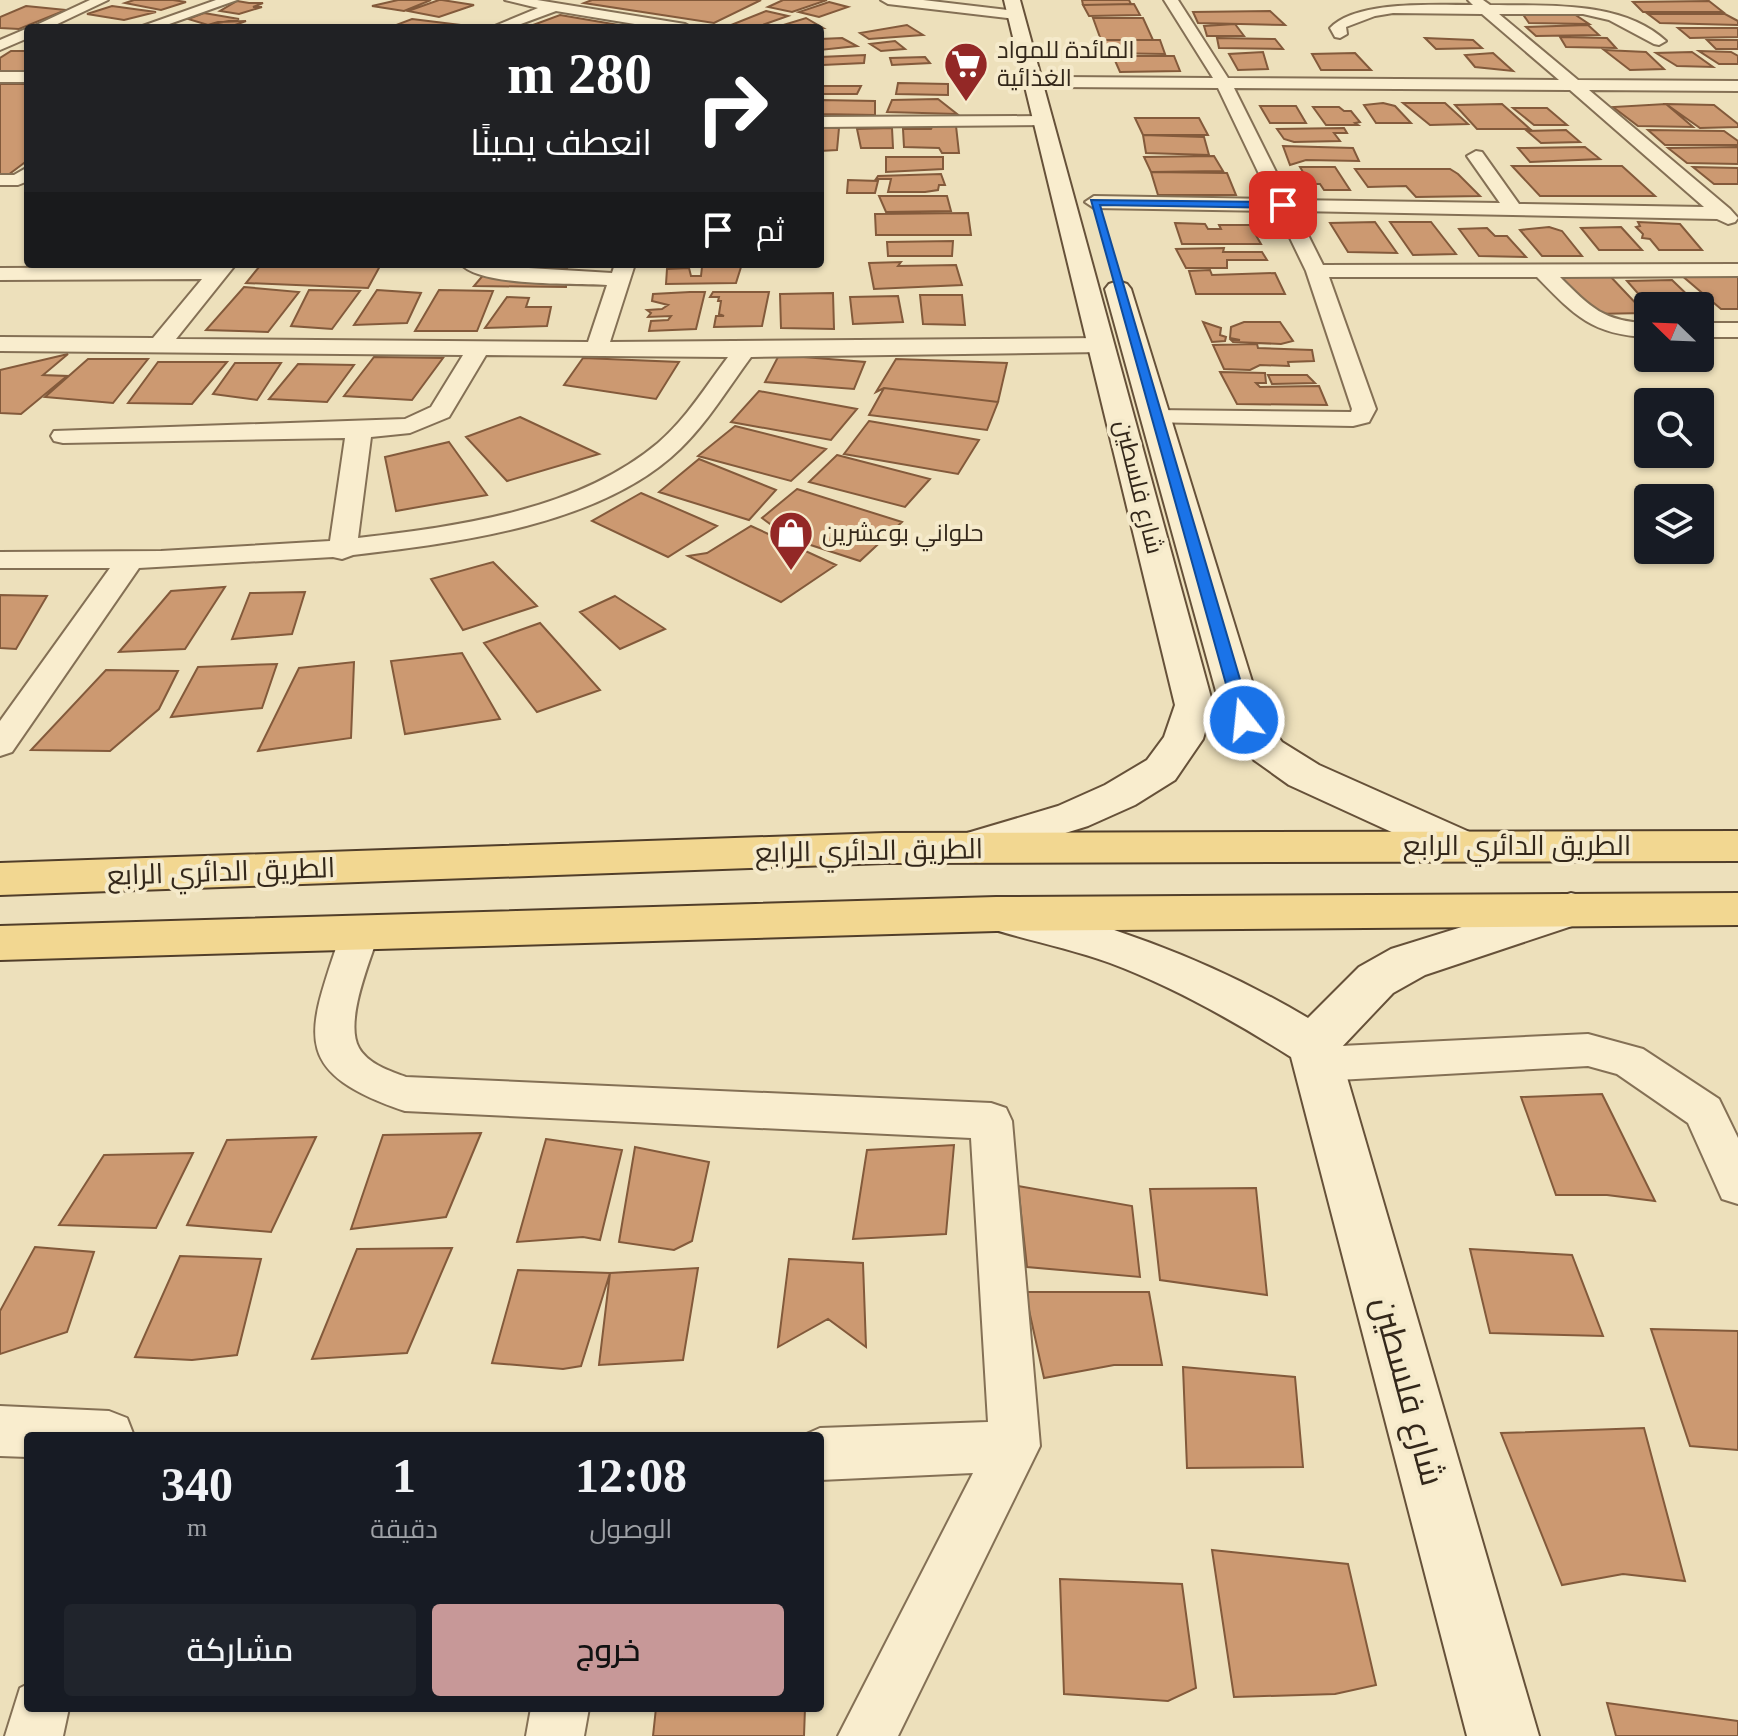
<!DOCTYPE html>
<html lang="ar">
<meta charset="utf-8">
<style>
:root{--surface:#171b24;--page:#20242c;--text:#f1f3f6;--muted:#9ea1a6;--accent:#c79898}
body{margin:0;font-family:"Times New Roman",Cairo,serif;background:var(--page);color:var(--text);direction:rtl;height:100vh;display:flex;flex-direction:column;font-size:30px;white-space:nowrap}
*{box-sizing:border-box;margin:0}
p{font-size:26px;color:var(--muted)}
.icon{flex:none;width:44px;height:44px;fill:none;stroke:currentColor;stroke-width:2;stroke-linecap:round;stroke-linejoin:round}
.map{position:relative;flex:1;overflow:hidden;direction:ltr}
.sheet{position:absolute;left:24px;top:1432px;width:800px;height:280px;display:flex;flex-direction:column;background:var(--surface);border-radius:8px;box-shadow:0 2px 6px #0004;direction:rtl}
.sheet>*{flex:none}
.top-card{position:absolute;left:24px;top:24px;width:800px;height:244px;border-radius:8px;box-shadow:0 2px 6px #0004;direction:rtl;background:#202124;color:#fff;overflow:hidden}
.needle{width:52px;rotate:293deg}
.buttons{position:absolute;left:1634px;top:292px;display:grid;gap:16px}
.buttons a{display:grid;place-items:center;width:80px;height:80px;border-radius:8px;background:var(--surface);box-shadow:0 2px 6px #0004;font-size:40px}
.pin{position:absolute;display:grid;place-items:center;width:68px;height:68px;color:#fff;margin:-34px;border-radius:16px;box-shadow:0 4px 12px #0006}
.me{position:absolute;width:88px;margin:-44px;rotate:344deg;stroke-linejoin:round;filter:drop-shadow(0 0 6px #0008)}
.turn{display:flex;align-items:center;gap:28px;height:168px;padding:0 40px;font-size:36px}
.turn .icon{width:104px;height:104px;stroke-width:2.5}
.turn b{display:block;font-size:56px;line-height:68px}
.then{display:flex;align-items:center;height:76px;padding:0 40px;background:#0003;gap:16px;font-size:30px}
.eta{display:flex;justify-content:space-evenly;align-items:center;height:136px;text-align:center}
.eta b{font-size:48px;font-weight:600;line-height:56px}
.cta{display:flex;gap:16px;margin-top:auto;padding:16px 40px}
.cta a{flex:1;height:92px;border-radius:8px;background:var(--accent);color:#111;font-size:32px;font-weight:600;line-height:92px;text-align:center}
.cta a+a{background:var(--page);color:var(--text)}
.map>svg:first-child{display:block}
.building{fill:#cc9971;stroke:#835a3b;stroke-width:2}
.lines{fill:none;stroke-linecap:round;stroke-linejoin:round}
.street-casing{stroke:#847055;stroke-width:4}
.secondary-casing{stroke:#665139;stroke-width:4}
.primary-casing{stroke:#513e2a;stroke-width:4}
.street{fill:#f9edce;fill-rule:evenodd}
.secondary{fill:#f9edce;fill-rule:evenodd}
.primary{fill:#f2d791;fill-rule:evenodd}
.route{fill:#1a73e8;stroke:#114b97;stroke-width:2}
.labels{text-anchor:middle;stroke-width:8;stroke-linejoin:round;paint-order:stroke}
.far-poi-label{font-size:24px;fill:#33271a;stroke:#f5eacb;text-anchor:start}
.far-street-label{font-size:24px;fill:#33271a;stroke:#f5eacb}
.street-label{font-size:28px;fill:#33271a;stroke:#f5eacb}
.near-street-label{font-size:34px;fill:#33271a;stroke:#f5eacb}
</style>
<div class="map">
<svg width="1738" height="1736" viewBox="0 0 1738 1736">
<rect width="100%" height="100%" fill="#ede0bb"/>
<path class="building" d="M134,0H173L186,2L161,10L125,3Z
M398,0H431L404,11L372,6Z
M439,0H442L474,5L439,17L408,11Z
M592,0H761L714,23L584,3Z
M783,0H827L792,12L768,7Z
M1082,0H1129L1131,4L1083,5Z
M237,1L249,3H263L253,7H262L239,14L220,11Z
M1709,1L1723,12H1643L1633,2Z
M829,2L848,7L819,17L799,12Z
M1134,4L1140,15L1089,16L1083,5Z
M26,6L66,10L19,29L0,28V17Z
M112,6L156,12L124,20L87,14Z
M766,11L788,16L754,28L731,25Z
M1270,11L1285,25L1198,23L1193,12Z
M204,13L239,19L208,25L188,19Z
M1522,13L1574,14L1589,24L1529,23Z
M1648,14H1725L1738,21V25L1660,23Z
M560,15L636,28H525Z
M806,18L823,28L777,27Z
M1093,18H1143L1153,40H1101Z
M412,19L469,26L407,28L396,25Z
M246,21L227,28L208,25L218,22Z
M1235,24L1244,36H1207L1204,26Z
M907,25L923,35L869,39L860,33Z
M1588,25L1599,35L1536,36L1526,27Z
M1678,28H1738V37L1690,38Z
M1560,37L1607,38L1616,48L1566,47Z
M842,38L857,46L820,50V39Z
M1217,38L1275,39L1283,49L1219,48Z
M1425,38L1473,40L1482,48L1436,49Z
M1100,40H1160L1165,54L1104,53Z
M1707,40H1738V49H1716Z
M895,41L905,49L881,51L870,44Z
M1604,50L1646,52L1664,69L1630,70Z
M11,51H28V73H0V58Z
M1699,51L1731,52L1738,56V64H1719Z
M1263,52L1268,69L1238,70L1229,54Z
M1692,52L1713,67L1677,66L1656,53Z
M1355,53L1371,70H1321L1312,54Z
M1493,53L1513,71L1475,67L1465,55Z
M865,55L864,63L823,65L820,57Z
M1113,56H1174L1180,71L1120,72Z
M925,57L930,63L892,65L890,58Z
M898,83L948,84V95L896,94Z
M0,84H28V160L8,175H0Z
M820,86H861L857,94H820Z
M938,99L957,114L887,112L892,100Z
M820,100L875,101V115L820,114Z
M1383,103L1395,106L1411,123H1376L1364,105Z
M1403,103H1445L1468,124L1430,125Z
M1502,104L1530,129H1477L1455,105Z
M1666,104L1693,127L1638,126L1613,107Z
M1666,104L1714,105L1738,124V127L1700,128Z
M1260,106H1296L1306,123H1270Z
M1313,107H1339L1344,111H1351L1360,122L1355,123L1358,125H1326Z
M1513,108H1547L1567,125H1534Z
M1135,118H1199L1208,135H1143Z
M933,125L956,126L959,153H942L939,148L904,147L903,129H931Z
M820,128H839L837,150L820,151Z
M892,128L893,148H861L857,129Z
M1344,128L1347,133H1334L1340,141L1294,142L1284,139L1277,129Z
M1566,130L1580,142L1541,143L1527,131Z
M1648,130L1724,131L1738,141V145H1665Z
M1143,135L1204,137L1209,155L1146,153Z
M1283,146L1353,148L1359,161L1306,160L1290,165Z
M1585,147L1600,159L1530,162L1518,148Z
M1738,147V164L1687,163L1668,148Z
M1214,156L1223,171L1151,172L1144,157Z
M886,157H943V169L886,172Z
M1512,166H1622L1655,196H1540Z
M1300,167H1335L1350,190H1324L1320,184H1310Z
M1693,167L1738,168V184H1714Z
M1355,169H1450L1458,174L1480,196L1416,197L1406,186L1368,187Z
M1151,172L1227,173L1236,195H1158Z
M941,174L945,185H939L938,190L925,192H888L891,179H876L878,176Z
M848,180L878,181L875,193H847Z
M879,196H947L951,211L886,212Z
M968,213L971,235H876L875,214Z
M1375,222L1397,253L1348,252L1330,223Z
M1390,222H1431L1456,254L1413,255Z
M1638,222L1680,224L1702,250H1659L1650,239L1642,238L1643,234L1636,227L1640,226Z
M1175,223L1205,224L1208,229H1221L1219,225H1250L1261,244H1182Z
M1549,227L1562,231L1582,256H1542L1520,230Z
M1621,227L1642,250H1599L1581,228Z
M1487,228L1495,236H1507L1526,257L1479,256L1459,229Z
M953,241L952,256H888L887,242Z
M1224,248L1223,252H1262L1267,260H1227V268H1186L1176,249Z
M901,262L898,266L956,265L962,285L874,289L869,263Z
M380,266L368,288L246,283L259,267Z
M490,267L567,268L566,287L474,286Z
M702,267H741L736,283L666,284L667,269L689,268L691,276H701Z
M1210,270L1212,275L1275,273L1285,294H1196L1189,271Z
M1738,271V309H1721L1680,274Z
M1609,275L1645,313L1592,314L1552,276Z
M1672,280L1699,306H1649L1627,281Z
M244,287L299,292L268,332L206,330Z
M309,290L360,291L332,329L291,326Z
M377,290L421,293L407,323L354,325Z
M439,290L493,291L477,331H415Z
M690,292H705L696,329L649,331L651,321L668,320L671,316L648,317L651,313L647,310L662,309L668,305L652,301L653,294Z
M713,292H769L762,326L714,327L716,316H724L719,314L721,301H718L719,297H710Z
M833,293L834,329L781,328L780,294Z
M920,295H962L965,325L923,324Z
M898,296L903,322L853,324L850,297Z
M507,297L529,298L526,307H551L547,326L485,328Z
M1203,322L1221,328L1220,335L1226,337L1225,341L1212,342Z
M1244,322H1280L1293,341L1281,344L1233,342L1231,340H1240L1230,338L1231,327Z
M1257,344L1258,348L1312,350L1314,361L1288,362L1289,366L1260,365L1250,370L1224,369L1213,345Z
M68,354L43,375L67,376L21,414L0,413V370Z
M779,355L865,362L854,389L765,382Z
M374,357L443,358L412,400L344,396Z
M583,358L679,362L656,399L564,385Z
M88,359H148L113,403L45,397Z
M896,359L1007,363L998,402L884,388L876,392Z
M158,362H227L192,404L128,403Z
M235,363H281L257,400L213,394Z
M298,364L354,365L327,402L269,399Z
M1220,372L1265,373L1266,383H1256L1260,387L1319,386L1327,405L1237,404Z
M1268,375H1307L1315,383L1272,384Z
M884,388L998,402L987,430L869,415Z
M759,391L857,409L831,440L731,422Z
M520,417L599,454L507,481L466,437Z
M869,421L979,440L958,474L844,454Z
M735,426L826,449L791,481L698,456Z
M449,442L487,495L396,511L385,457Z
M837,455L930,479L905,507L809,482Z
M699,459L776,490L749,520L659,492Z
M797,489L902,522L860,561L789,538L762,518Z
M641,493L717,526L668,557L592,521Z
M751,526L836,565L781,602L688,556L707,553Z
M493,562L537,606L463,630L431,579Z
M225,587L185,649L119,652L171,591Z
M305,592L292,634L232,639L250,593Z
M0,595L47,596L16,649L0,648Z
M615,596L665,629L620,649L580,612Z
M540,623L600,690L537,712L484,643Z
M462,653L500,719L405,734L391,661Z
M354,662L351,738L258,751L299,668Z
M277,664L262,708L171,717L198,667Z
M106,670L178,671L159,709L110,751L31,750Z
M1602,1094L1655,1201L1607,1195H1556L1521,1097Z
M481,1133L446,1217L351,1229L383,1135Z
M316,1137L271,1232L187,1225L227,1140Z
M546,1139L622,1150L600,1240L583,1237L517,1242Z
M954,1145L946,1234L853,1239L867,1150Z
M635,1147L709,1162L692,1241L674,1250L619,1242Z
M193,1153L156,1228L59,1225L104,1155Z
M1018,1186L1132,1206L1140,1277L1027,1267Z
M1256,1188L1267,1295L1160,1280L1150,1189Z
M35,1247L94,1252L67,1332L0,1354V1311Z
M452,1248L407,1353L312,1359L357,1249Z
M1470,1249L1572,1255L1603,1336L1490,1333Z
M180,1256L261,1259L237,1355L192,1360L135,1357Z
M789,1259L863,1263L866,1347L828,1319L778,1347Z
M698,1268L683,1360L599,1365L610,1273Z
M518,1270L610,1273L581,1366L563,1369L492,1363Z
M1025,1292H1149L1162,1365H1114L1044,1378Z
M1651,1329L1738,1331V1450L1690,1446Z
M1183,1367L1295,1377L1303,1467L1187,1468Z
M1644,1428L1685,1581L1623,1574L1562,1585L1501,1433Z
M1212,1550L1348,1564L1376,1685L1335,1694L1234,1697Z
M1060,1579L1182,1584L1196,1688L1168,1701L1064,1694Z
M1607,1703L1738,1721V1736H1616Z
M656,1708H805L804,1736H653Z"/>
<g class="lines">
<g class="street-casing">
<path id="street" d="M90,0H108L49,28H30Z
M216,0H237L158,28H137Z
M505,0H537L685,24L692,28H659L556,11L510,28H490L538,8Z
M881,0H923L1016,11L1023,15L1016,19L888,4Z
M1164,0H1178L1228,78L1559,80L1482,14L1393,13L1375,16L1346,27L1347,34L1340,38L1335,37L1330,28C1356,0 1435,5 1473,5L1468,0H1483L1490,5C1546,6 1622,0 1666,41L1659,45L1654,44L1609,20L1583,14H1499L1578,80L1738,81V91L1589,90L1730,209L1738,218L1735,222L1728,224L1717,219L1296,211L1323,265L1738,264V276L1560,277C1590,307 1604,322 1648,323V337C1592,335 1574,315 1537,277H1329L1376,409L1369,422L1353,426L1145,422L1142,417L1145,412L1154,410L1351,412L1352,409L1306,271L1277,211L1094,208L1085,202L1094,196L1271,199L1218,88L1058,87L1050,82L1058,77L1213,78ZM1234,88L1570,90L1704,207L1519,204L1482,152L1476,151L1467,156L1500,203L1290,200Z
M28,28V38L0,50V40Z
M0,72H28V82H0Z
M1045,116L1053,121L1051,125L820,127V117Z
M28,167V181L18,185H0V175H14Z
M215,264H236L176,339L588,342L607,285C576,283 480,287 461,264L612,273L615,264H635L610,342L1102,338L1113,345L1102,352L751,357C728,388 708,422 680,449C602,525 457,543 353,555L342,559L333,557L139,568L12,752L0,756V721L110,568H0V552L161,551L330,541L345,438L63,443L54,441L51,436L54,431L405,419L431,407L463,355L0,351V337L153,338L202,279L0,280V268L213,267ZM486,355L728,357C706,386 686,419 658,443C577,511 459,526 358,538L371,437L410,433L449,417Z
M1700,323H1738V337H1700Z
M360,919L373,923L379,933C370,961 344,1022 359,1048C368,1064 390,1071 406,1077L991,1103L1006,1108L1012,1121L1040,1446L898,1736H838L973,1473L820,1480V1436H802L820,1428L988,1422L971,1138L405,1111C287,1071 308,1033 341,933L347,923Z
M1588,1034L1643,1049L1719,1099L1738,1138V1204L1722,1199L1688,1123L1617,1074L1588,1066L1320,1081L1305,1076L1299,1064L1305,1052L1320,1047Z
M0,1406L109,1411L127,1418L134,1436H28V1457L0,1456Z
M28,1684V1708H69L63,1736H5L20,1688Z
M531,1708H589L584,1736H526Z"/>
</g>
<g class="secondary-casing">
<path id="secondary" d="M1004,0H1020L1213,705L1203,739L1175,780L1135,805L1088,826L972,862L957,858L950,847L957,836L1058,806L1105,785L1147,760L1164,737L1175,705Z
M1118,281L1127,284L1131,289L1263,717L1282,742L1319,765L1474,834L1481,845L1474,856L1459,860L1444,856L1289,785L1254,760L1224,720L1105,289L1109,284Z
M1571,893L1587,897L1594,909L1587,921L1425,975L1393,993L1339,1050L1539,1736H1467L1291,1057C1234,1021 1174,987 1110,963C1072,949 1031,941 992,929L985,917L992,905L1008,900C1114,925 1214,962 1308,1018L1359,967L1391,949Z"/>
</g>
<g class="primary-casing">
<path id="primary" d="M1738,831V861L885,863L0,895V863L885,833Z
M1738,893V925L996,931L0,960V926L996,897Z"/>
</g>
<use href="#street" class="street"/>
<use href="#secondary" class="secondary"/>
<use href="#primary" class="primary"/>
</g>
<path class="route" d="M1091,200L1283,202L1288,205L1283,208L1100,205L1252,720L1250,724L1244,726L1236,720Z"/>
<defs>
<g id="supermarket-pin" transform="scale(2.3)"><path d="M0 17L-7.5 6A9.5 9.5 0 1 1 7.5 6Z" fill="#932826" stroke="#f5eacb"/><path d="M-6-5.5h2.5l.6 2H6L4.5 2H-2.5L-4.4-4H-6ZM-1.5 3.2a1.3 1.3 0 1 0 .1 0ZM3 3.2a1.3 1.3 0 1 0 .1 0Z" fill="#fff"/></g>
<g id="shop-pin" transform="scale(2.3)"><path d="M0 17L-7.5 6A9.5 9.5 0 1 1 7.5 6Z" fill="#932826" stroke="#f5eacb"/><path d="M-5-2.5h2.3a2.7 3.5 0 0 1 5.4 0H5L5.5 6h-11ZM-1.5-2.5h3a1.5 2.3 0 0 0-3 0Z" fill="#fff"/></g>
</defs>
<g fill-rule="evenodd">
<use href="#supermarket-pin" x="966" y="64"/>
<use href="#shop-pin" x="791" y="533"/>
</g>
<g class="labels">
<g class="far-poi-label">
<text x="997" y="58">المائدة للمواد<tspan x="997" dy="28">الغذائية</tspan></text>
<text x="822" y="541">حلواني بوعشرين</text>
</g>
<g class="far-street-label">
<text transform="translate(1139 487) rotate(76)" y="8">شارع فلسطين</text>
</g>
<g class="street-label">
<text x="1517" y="855">الطريق الدائري الرابع</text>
<text transform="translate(869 850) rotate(-1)" y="10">الطريق الدائري الرابع</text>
<text transform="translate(221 871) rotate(-2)" y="10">الطريق الدائري الرابع</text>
</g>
<g class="near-street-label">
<text transform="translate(1409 1391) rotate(75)" y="12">شارع فلسطين</text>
</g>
</g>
</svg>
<div class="buttons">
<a><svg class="needle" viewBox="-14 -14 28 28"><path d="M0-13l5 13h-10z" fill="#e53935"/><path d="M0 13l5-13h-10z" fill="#9ea1a6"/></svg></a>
<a><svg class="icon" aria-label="search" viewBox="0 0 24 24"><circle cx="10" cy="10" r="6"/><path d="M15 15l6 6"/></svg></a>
<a><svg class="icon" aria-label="layers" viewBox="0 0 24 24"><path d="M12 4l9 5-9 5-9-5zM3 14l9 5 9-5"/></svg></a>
</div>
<div class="pin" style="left:1283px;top:205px;background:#d93025"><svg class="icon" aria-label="arrive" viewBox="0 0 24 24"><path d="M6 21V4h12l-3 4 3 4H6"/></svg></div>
<svg class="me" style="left:1244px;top:720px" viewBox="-20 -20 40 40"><circle r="17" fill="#1a73e8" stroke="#fff" stroke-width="3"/><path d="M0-11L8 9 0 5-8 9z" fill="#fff"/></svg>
<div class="top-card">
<div class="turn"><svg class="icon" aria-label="right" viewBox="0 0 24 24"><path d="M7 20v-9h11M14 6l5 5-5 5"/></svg><div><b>280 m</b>انعطف يمينًا</div></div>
<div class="then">ثم<svg class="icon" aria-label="arrive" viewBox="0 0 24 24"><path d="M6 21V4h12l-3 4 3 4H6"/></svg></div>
</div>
<section class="sheet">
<div class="eta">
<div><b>12:08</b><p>الوصول</p></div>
<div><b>1</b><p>دقيقة</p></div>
<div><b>340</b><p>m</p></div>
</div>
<div class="cta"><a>خروج</a><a>مشاركة</a></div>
</section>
</div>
